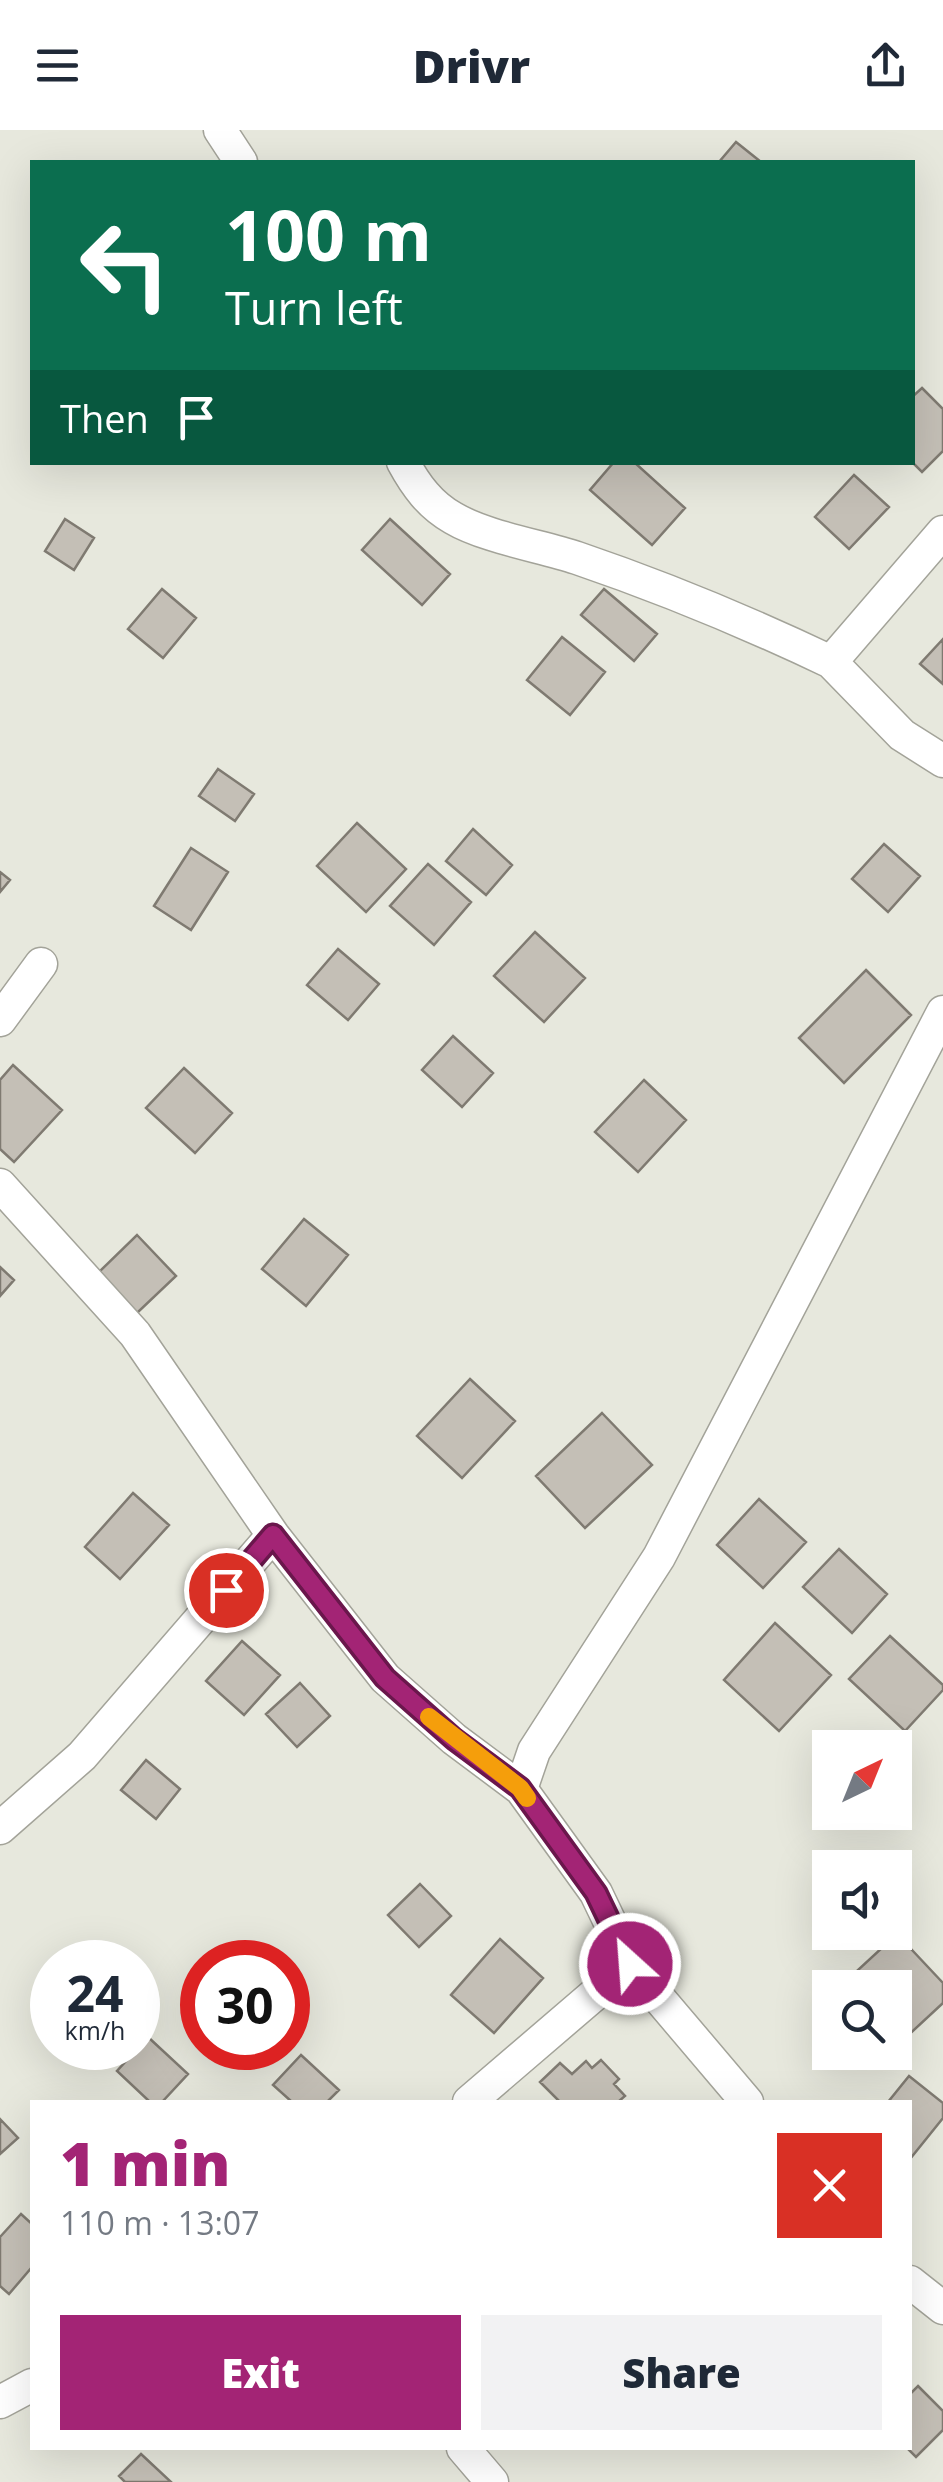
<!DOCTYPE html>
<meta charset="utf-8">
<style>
:root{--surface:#fff;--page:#f2f2f3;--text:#1f2937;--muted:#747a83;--accent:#a32475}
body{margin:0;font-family:"Open Sans",sans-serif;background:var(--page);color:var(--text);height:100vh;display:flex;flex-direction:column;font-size:38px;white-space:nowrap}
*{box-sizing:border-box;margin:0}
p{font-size:32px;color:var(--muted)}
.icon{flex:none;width:55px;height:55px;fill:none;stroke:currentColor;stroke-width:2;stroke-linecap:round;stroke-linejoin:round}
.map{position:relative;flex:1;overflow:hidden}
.details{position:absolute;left:30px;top:1970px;width:882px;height:350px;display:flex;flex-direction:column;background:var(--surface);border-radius:0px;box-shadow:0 10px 40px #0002}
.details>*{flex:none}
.top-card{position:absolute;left:30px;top:30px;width:885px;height:305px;border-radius:0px;box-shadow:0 10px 40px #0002;background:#0b6e4f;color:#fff;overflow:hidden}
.needle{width:65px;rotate:43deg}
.controls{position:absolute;left:812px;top:1600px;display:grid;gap:20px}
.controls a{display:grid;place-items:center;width:100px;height:100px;border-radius:0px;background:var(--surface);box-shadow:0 10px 40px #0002;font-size:50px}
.speed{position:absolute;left:30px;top:1810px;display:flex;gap:20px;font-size:50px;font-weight:700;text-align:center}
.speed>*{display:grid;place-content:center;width:130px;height:130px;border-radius:50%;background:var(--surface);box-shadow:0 10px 40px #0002;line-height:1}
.speed small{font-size:25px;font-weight:400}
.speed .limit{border:15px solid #d22;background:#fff;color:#111}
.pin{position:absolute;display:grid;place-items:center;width:85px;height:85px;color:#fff;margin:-42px;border:5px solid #fff;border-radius:50%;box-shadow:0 2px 10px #0007}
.me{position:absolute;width:110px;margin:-55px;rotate:334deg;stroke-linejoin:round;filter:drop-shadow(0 0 8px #0008)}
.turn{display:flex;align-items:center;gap:35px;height:210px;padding:0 30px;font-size:45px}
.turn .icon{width:130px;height:130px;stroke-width:2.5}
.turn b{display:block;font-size:70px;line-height:85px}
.then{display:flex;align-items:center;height:95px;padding:0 30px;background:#0003;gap:20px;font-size:38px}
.round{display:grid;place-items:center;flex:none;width:105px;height:105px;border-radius:0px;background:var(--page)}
.headline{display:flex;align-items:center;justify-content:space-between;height:170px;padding:0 30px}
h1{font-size:60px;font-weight:800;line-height:75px;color:var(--accent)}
.cta{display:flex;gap:20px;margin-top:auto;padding:20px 30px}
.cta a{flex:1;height:115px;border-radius:0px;background:var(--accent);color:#fff;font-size:40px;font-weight:800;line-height:115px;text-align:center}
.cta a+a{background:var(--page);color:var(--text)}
header{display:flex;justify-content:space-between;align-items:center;height:130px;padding:0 30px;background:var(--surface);font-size:45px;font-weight:800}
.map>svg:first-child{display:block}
.building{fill:#c4bfb6;stroke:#7f7a71;stroke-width:2.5}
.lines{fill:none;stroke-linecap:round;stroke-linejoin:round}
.minor-casing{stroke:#a3a399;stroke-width:35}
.minor{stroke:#fff;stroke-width:32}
.route-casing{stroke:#6a174c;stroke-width:25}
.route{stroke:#a32475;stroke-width:18}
.slow{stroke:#f59e0b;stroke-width:18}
</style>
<header><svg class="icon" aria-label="menu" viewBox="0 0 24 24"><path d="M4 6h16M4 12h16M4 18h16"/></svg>Drivr<svg class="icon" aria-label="share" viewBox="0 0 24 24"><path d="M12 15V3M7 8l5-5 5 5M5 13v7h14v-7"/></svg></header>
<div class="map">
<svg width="943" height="2352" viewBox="0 0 943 2352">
<rect width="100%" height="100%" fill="#e7e8dd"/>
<path class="building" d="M736,12L761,32H719Z
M922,258L943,279V321L922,342L912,332V267Z
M614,332H634L685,378L652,415L590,360Z
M854,345L889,377L849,419L815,387Z
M65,389L94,408L74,440L45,421Z
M390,389L450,444L422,475L362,420Z
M162,459L196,488L163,528L128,499Z
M604,459L657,504L634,531L581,485Z
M562,507L605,542L570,585L527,550Z
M943,509V554L920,534Z
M218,639L254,664L235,691L199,666Z
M357,693L406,739L366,782L317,736Z
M473,699L512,735L486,765L446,731Z
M884,714L920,746L888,782L852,749Z
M191,718L228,742L191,800L154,776Z
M428,734L471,772L434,815L390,776Z
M0,742L10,750L0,762Z
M535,802L585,848L544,892L494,846Z
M338,819L379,854L348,890L307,855Z
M866,840L911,885L844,953L799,908Z
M453,906L493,943L462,977L422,940Z
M13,935L62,980L14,1032L0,1019V950Z
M184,938L232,983L195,1023L146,978Z
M644,950L686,990L638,1042L595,1002Z
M304,1089L348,1125L306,1176L262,1139Z
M137,1105L176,1146L137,1183L98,1143Z
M0,1137L14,1150L0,1166Z
M470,1249L515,1291L462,1348L417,1306Z
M602,1283L652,1335L585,1398L536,1346Z
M133,1363L169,1395L120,1449L85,1417Z
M759,1369L806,1412L763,1458L717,1415Z
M839,1419L887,1464L852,1503L803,1457Z
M775,1493L831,1545L779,1601L724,1550Z
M890,1506L943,1555V1560L905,1601L849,1549Z
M242,1511L280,1545L244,1585L206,1551Z
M300,1553L330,1586L297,1617L266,1584Z
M146,1630L180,1659L156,1689L121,1660Z
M420,1754L451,1786L419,1817L388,1785Z
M897,1804L943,1853V1873L902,1911L895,1904V1858H852L846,1851Z
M500,1809L543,1848L494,1903L451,1865Z
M148,1907L188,1944L162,1972H150L117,1941Z
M301,1925L339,1960L327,1972H292L273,1955Z
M601,1930L619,1949L614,1954L625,1966L618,1972H560L540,1952L560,1933L572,1944L586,1931L592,1938Z
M909,1946L943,1973V1988L910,2029V1972H888Z
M0,1989L18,2008L0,2024Z
M21,2084L32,2094V2137L9,2164L0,2156V2107Z
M918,2256L943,2281V2300L916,2327L907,2318H910V2264Z
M141,2324L171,2352H125L119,2346Z"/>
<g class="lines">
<g class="minor-casing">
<path id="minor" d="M220,0L241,32
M403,332C416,356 430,375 453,388C485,407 541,416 577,428C665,458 747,492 831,532
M943,402L831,532L902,605L943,631
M0,890L41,834
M0,1055L135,1204L273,1405L385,1548L454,1609L521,1659
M0,1698L82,1626L273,1405
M469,1972L630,1834
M747,1972L630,1834L596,1763L521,1659L534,1621L659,1427L943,882
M910,2152L943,2178
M0,2272L32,2255
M463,2318L492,2352"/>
</g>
<use href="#minor" class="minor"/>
</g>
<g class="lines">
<g class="route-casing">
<path id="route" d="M226,1460L273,1405L385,1548L454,1609L520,1658L596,1763L630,1834"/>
</g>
<use href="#route" class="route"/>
<path class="slow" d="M429,1587L520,1658L527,1668"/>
</g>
</svg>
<div class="controls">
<a><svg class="needle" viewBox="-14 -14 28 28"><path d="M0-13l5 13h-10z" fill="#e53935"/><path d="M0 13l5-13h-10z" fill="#747a83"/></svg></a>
<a><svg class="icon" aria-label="sound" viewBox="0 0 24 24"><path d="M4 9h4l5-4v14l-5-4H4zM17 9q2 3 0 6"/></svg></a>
<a><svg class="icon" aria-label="search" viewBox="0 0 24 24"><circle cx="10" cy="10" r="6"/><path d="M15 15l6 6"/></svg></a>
</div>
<div class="speed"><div>24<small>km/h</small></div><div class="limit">30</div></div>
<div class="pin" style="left:226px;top:1460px;background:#d93025"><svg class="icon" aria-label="arrive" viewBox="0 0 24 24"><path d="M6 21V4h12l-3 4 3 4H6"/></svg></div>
<svg class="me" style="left:630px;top:1834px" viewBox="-20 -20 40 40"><circle r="17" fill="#a32475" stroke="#fff" stroke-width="3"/><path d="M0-11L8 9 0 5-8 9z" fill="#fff"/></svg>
<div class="top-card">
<div class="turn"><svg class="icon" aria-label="left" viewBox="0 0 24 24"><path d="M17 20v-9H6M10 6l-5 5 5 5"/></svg><div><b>100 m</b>Turn left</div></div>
<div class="then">Then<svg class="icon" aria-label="arrive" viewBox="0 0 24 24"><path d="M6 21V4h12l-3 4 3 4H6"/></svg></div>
</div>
<section class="details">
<div class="headline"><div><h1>1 min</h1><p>110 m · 13:07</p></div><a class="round" style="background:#d93025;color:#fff"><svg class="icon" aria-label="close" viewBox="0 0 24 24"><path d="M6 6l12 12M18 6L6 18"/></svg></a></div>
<div class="cta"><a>Exit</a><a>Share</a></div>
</section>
</div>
